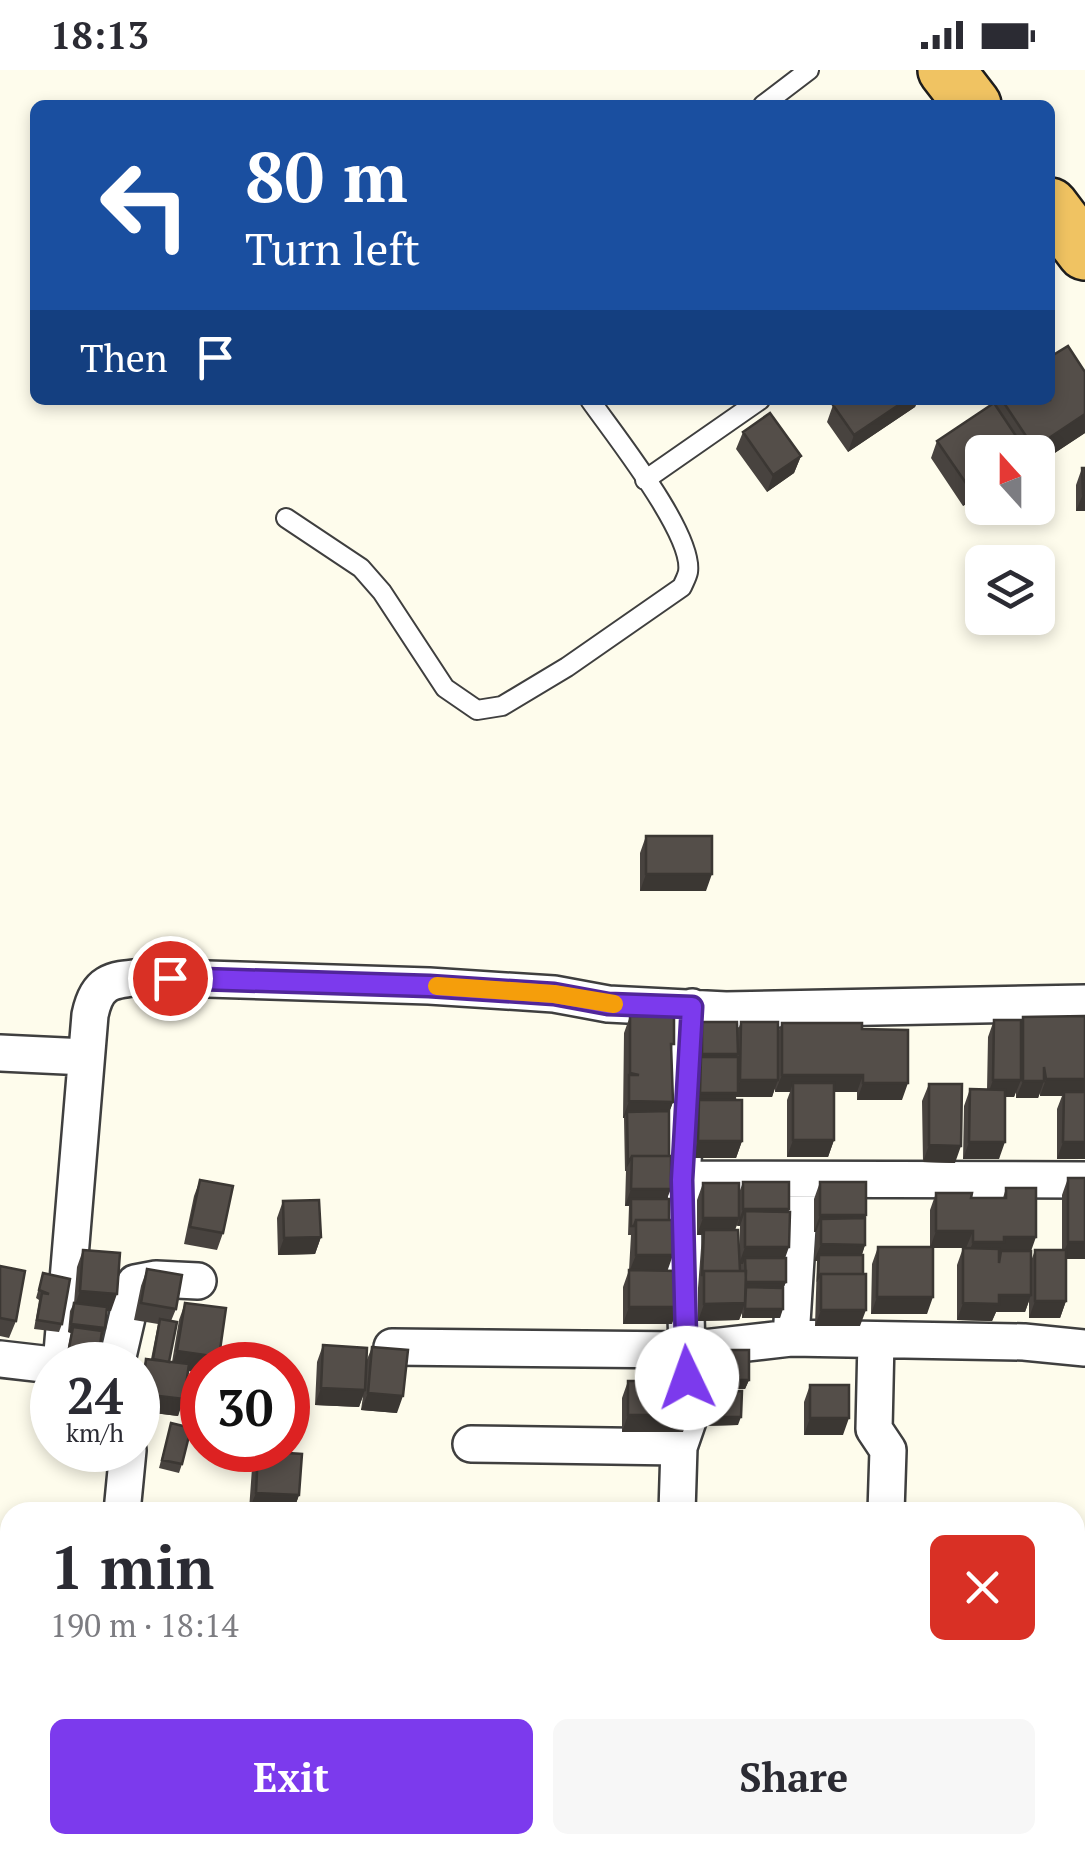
<!DOCTYPE html>
<meta charset="utf-8">
<style>
:root{--surface:#fff;--page:#f7f7f7;--text:#2b2b33;--muted:#7c7c81;--accent:#7c3aed}
body{margin:0;font-family:"PT Serif",serif;background:var(--page);color:var(--text);height:100vh;display:flex;flex-direction:column;font-size:38px;white-space:nowrap}
*{box-sizing:border-box;margin:0}
p{font-size:32px;color:var(--muted)}
.icon{flex:none;width:55px;height:55px;fill:none;stroke:currentColor;stroke-width:2;stroke-linecap:round;stroke-linejoin:round}
.map{position:relative;flex:1;overflow:hidden}
.panel{position:absolute;left:0px;top:1432px;width:1085px;height:352px;display:flex;flex-direction:column;background:var(--surface);border-radius:30px 30px 0 0;box-shadow:0 5px 15px #0003}
.panel>*{flex:none}
.guide{position:absolute;left:30px;top:30px;width:1025px;height:305px;border-radius:15px;box-shadow:0 5px 15px #0003;background:#1a4fa0;color:#fff;overflow:hidden}
.needle{width:65px;rotate:339deg}
.controls{position:absolute;left:965px;top:365px;display:grid;gap:20px}
.controls a{display:grid;place-items:center;width:90px;height:90px;border-radius:15px;background:var(--surface);box-shadow:0 5px 15px #0003;font-size:50px}
.speed{position:absolute;left:30px;top:1272px;display:flex;gap:20px;font-size:50px;font-weight:700;text-align:center}
.speed>*{display:grid;place-content:center;width:130px;height:130px;border-radius:50%;background:var(--surface);box-shadow:0 5px 15px #0003;line-height:1}
.speed small{font-size:25px;font-weight:400}
.speed .limit{border:15px solid #d22;background:#fff;color:#111}
.pin{position:absolute;display:grid;place-items:center;width:85px;height:85px;color:#fff;margin:-42px;border:5px solid #fff;border-radius:50%;box-shadow:0 2px 10px #0007}
.me{position:absolute;width:110px;margin:-55px;rotate:357deg;stroke-linejoin:round;filter:drop-shadow(0 0 8px #0008)}
.turn{display:flex;align-items:center;gap:35px;height:210px;padding:0 50px;font-size:45px}
.turn .icon{width:130px;height:130px;stroke-width:2.5}
.turn b{display:block;font-size:70px;line-height:85px}
.then{display:flex;align-items:center;height:95px;padding:0 50px;background:#0003;gap:20px;font-size:38px}
.round{display:grid;place-items:center;flex:none;width:105px;height:105px;border-radius:15px;background:var(--page)}
.overview{display:flex;align-items:center;justify-content:space-between;height:170px;padding:0 50px}
h1{font-size:60px;font-weight:600;line-height:75px}
.cta{display:flex;gap:20px;margin-top:auto;padding:20px 50px}
.cta a{flex:1;height:115px;border-radius:15px;background:var(--accent);color:#fff;font-size:40px;font-weight:600;line-height:115px;text-align:center}
.cta a+a{background:var(--page);color:var(--text)}
.status{display:flex;justify-content:space-between;align-items:center;height:70px;padding:0 50px;background:var(--surface);direction:ltr}
.status svg{height:28px;fill:currentColor}
.map>svg:first-child{display:block}
.lines{fill:none;stroke-linecap:round;stroke-linejoin:round}
.service-casing{stroke:#3f3f3f;stroke-width:22}
.minor-casing{stroke:#3f3f3f;stroke-width:40}
.trunk-casing{stroke:#1d1d1d;stroke-width:60}
.service{stroke:#fff;stroke-width:18}
.minor{stroke:#fff;stroke-width:35}
.trunk{stroke:#f0c362;stroke-width:55}
.wall{fill:#48433f;fill-rule:evenodd}
.shaded-wall{fill:#3b3733}
.building{fill:#544e49;stroke:#3b3733;stroke-width:2.5}
.route-casing{stroke:#51269a;stroke-width:25}
.route{stroke:#7c3aed;stroke-width:18}
.slow{stroke:#f59e0b;stroke-width:18}
</style>
<div class="status"><b>18:13</b><svg viewBox="0 0 49 12"><path d="M0 12V9h3v3zM5 12V6h3v6zM10 12V3h3v9zM15 12V0h3v12zM26 1h20v11H26zM47 4h2v5h-2z"/></svg></div>
<div class="map">
<svg width="1085" height="1783" viewBox="0 0 1085 1783">
<rect width="100%" height="100%" fill="#fefcec"/>
<g class="lines">
<g class="service-casing">
<path id="service" d="M763,35L809,0
M645,410L760,330
M286,448L361,498L382,522L445,618L477,640L502,636L567,597L682,517C684,512 687,507 688,502C694,464 613,363 590,330"/>
</g>
<g class="minor-casing">
<path id="minor" d="M0,983L86,987
M682,1109L1085,1110
M791,1268L801,1110
M876,1270L874,1359L888,1380L886,1442
M392,1277L685,1280L791,1268L1024,1272L1085,1278
M0,1289L52,1295
M61,1295L90,945C97,911 111,910 142,907L429,916L554,924L608,934L726,940L1085,933
M116,1295L135,1213L156,1209L198,1211
M471,1374L679,1377L689,1348L682,1109L692,937
M122,1442L128,1380
M677,1442L679,1377"/>
</g>
<g class="trunk-casing">
<path id="trunk" d="M946,0L973,35
M1050,136L1085,182"/>
</g>
<use href="#service" class="service"/>
<use href="#minor" class="minor"/>
<use href="#trunk" class="trunk"/>
</g>
<path class="wall" d="M1085,302V363L1038,394V382H982V424L963,436L931,388L937,371L993,334L994,330H1050Z
M840,330H918L915,337L848,382L827,352L833,335Z
M743,362L801,386L794,403L767,422L736,379Z
M1082,398H1085V441H1076V415Z
M646,766L706,821H640V783Z
M630,946L671,982L673,1032L669,1042L667,1201L672,1254H623V1217L629,1200L631,1165H628L629,1136H625L626,1101H625L624,1048H623L624,963Z
M1085,946V1089H1057V1039L1062,1026H1040V1023L1038,1028H1016V1021L1014,1027H1005L999,1089H963L964,1036L970,1019L987,1020L988,967L994,950L1021,953L1023,947Z
M702,952L737,962L741,952L778,962L782,953L862,959L902,1030H857V1022H834V1070L828,1087H787V1030L790,1022H775V1017L772,1027H736L742,1071L736,1088H692L693,1047L695,1040L696,969Z
M929,1014L955,1093L923,1092L922,1031Z
M1068,1108H1085V1189H1066V1231L1060,1248H1029V1231L1025,1242H996L992,1251L957,1250V1195L963,1178H933L927,1244H871L872,1194L878,1177H930V1140L936,1123L971,1128H1003L1006,1118L1030,1181L1031,1191L1035,1180H1062V1125Z
M200,1110L223,1163L217,1180L184,1174L194,1126Z
M743,1112L789,1139L785,1188L786,1212L783,1219L780,1248H742V1243L739,1250L698,1251V1218L702,1165H697V1130L703,1113L739,1123ZM737,1155L740,1156L739,1186L735,1160Z
M820,1112L866,1145L865,1175L862,1185L860,1256H815L817,1191H814L816,1162H814V1129Z
M283,1131L321,1167L315,1184L278,1185L277,1148Z
M83,1180L111,1241H107L99,1283L96,1291L66,1287L71,1263L68,1262L70,1241L74,1233L77,1197Z
M0,1196L16,1251L9,1268L0,1266Z
M147,1199L176,1239L171,1251L169,1291L172,1292L179,1250L185,1233L219,1287L217,1293L262,1295H202V1303L188,1301L178,1346L138,1341L140,1306L146,1289H151L158,1254L134,1250L141,1216Z
M43,1203L62,1254L59,1262L34,1259L39,1230L36,1228Z
M323,1275L366,1292L372,1277L397,1343L361,1340L363,1326L359,1337L315,1335L317,1292Z
M714,1280L749,1310L745,1319H711V1289Z
M628,1311L683,1362H622V1328Z
M810,1315L843,1365H804V1332Z
M704,1322L738,1355L701,1356V1330Z
M171,1353L182,1394L179,1403L159,1398Z
M258,1381L299,1425L293,1442L249,1440L252,1398Z"/>
<path class="shaded-wall" d="M906,330H918L915,337L848,382L854,365Z
M1085,344V363L1038,394V382H1032L1034,378Z
M801,386L794,403L767,422L773,405Z
M982,411V424L963,436L970,419Z
M1083,424H1085V441H1076Z
M646,804H712L706,821H640Z
M702,984H738L731,1001L701,987L696,1001Z
M782,1005H863L857,1022H793V1013L790,1022H775Z
M1046,1009H1085V1026L1064,1022L1062,1026H1040Z
M740,1010H778L772,1027H736L731,1040L699,1030L694,1040L700,1023H736Z
M993,1010H1021L1014,1027H987Z
M1023,1011H1044L1038,1028H1016Z
M863,1013H908L902,1030H857Z
M629,1031L673,1032L667,1049L627,1042L624,1048H623Z
M793,1070H834L828,1087H787Z
M698,1071H742L736,1088H692Z
M969,1072H1005L999,1089H963Z
M1063,1072H1085V1089H1057Z
M929,1075L961,1076L955,1093L923,1092Z
M631,1119H671L664,1136L631,1129L629,1136H625Z
M743,1139H789L783,1156L745,1141L740,1156H737Z
M820,1145H866L860,1162L821,1149L816,1162H814Z
M703,1148H739L733,1165L704,1160L702,1165H697Z
M936,1161H973L966,1178H930Z
M321,1167L315,1184L278,1185L284,1168Z
M1004,1167H1036L1030,1184L998,1189H966L973,1172Z
M1068,1172H1085V1189H1061Z
M821,1174L865,1175L859,1192L819,1185L817,1191H814Z
M745,1177H789L783,1194L745,1188L743,1194H739Z
M636,1185H673L667,1202H629Z
M745,1212H786L782,1221H745Z
M80,1221L117,1224L111,1241L74,1238Z
M999,1225H1031L1025,1242H996L992,1251L957,1250L963,1233Z
M877,1227H933L927,1244H871Z
M1035,1231H1066L1060,1248H1029Z
M745,1233L739,1250L698,1251L704,1234Z
M629,1237H678L672,1254H623Z
M745,1239H783L780,1248H742Z
M821,1240H866L860,1256H815Z
M71,1254L105,1258L102,1267L73,1257L71,1263L68,1262Z
M69,1278L99,1283L96,1291L66,1287Z
M177,1281L219,1287L216,1295L212,1292L211,1295H202V1303L171,1298Z
M714,1310H749L745,1319H711Z
M321,1318L365,1320L359,1337L315,1335Z
M368,1323L403,1326L397,1343L361,1340Z
M142,1324L184,1329L178,1346L138,1341Z
M628,1345H689L683,1362H622Z
M704,1347H741L738,1355L701,1356Z
M810,1348H849L843,1365H804Z
M256,1423L299,1425L293,1442L249,1440Z"/>
<path class="building" d="M1068,276L1085,302V344L1034,378L1002,330H1050V287Z
M840,330H906L854,365L833,335Z
M994,333L1026,381L982,382V411L970,419L937,371Z
M770,343L801,386L773,405L743,362Z
M1082,398H1085V424H1083Z
M646,766H712V804H646Z
M630,946H674V974H671L673,1032L629,1031V1005H639L630,1003Z
M1085,946V1009H1046L1044,997V1011H1023V947Z
M994,950H1021V1010H993Z
M702,952H737L738,984H702Z
M741,952H778V1010H740Z
M782,953H862V959L908,960V1013H863V1005H782Z
M701,987H738V1023H700Z
M793,1013H834V1070H793Z
M929,1014H962L961,1076L929,1075Z
M970,1019L1005,1020V1072H969Z
M1064,1022H1085V1072H1063Z
M699,1030H742V1071H698Z
M669,1041V1086H632L628,1093L627,1042Z
M632,1086H671V1119H631Z
M1068,1108H1085V1172H1068Z
M200,1110L233,1116L223,1163L190,1157Z
M743,1112H789V1139H743Z
M820,1112H866V1145H820Z
M703,1113H739V1148H703Z
M1006,1118H1036V1167H1004V1172H973V1161H936V1123H972L971,1128H1006Z
M631,1129H669V1150H636L634,1156H631Z
M319,1130L321,1167L284,1168L283,1131Z
M745,1141L790,1142L789,1177H745Z
M865,1148V1175L821,1174V1149Z
M636,1150H673V1185H636Z
M704,1160H738L740,1201H704L702,1206Z
M878,1177H933V1227H877Z
M963,1178L999,1179V1193L1001,1181H1031V1225H999V1234L963,1233Z
M83,1180L120,1183L117,1224L80,1221Z
M1035,1180H1066V1231H1035Z
M819,1185H863V1204H821L818,1208Z
M745,1188H786V1212H746Z
M0,1196L25,1201L16,1251L0,1248Z
M147,1199L182,1205L176,1239L141,1233Z
M629,1200L678,1201V1237H629Z
M704,1201H746L745,1233L704,1234Z
M43,1203L70,1209L62,1254L37,1250L42,1223L49,1224L39,1220Z
M821,1204H866V1240H821Z
M746,1217L783,1218V1239H745Z
M74,1233L107,1237L105,1258L71,1254Z
M185,1233L226,1238L219,1287L177,1281Z
M160,1249L177,1252L169,1292L153,1289Z
M73,1257L102,1261L99,1283L69,1278Z
M323,1275L367,1278L365,1320L321,1318Z
M372,1277L408,1280L403,1326L368,1323Z
M714,1280H749V1310H714Z
M146,1289L189,1294L184,1329L142,1324Z
M212,1292L262,1294V1295H212Z
M628,1311H689V1345H628Z
M810,1315H849V1348H810Z
M742,1321L741,1347H704V1322Z
M171,1353L191,1358L182,1394L162,1390Z
M258,1381L302,1384L299,1425L256,1423Z"/>
<g class="lines">
<g class="route-casing">
<path id="route" d="M170,908L429,916L554,924L608,934L692,937L682,1110L687,1308"/>
</g>
<use href="#route" class="route"/>
<path class="slow" d="M437,916L554,924L614,934"/>
</g>
</svg>
<div class="controls">
<a><svg class="needle" viewBox="-14 -14 28 28"><path d="M0-13l5 13h-10z" fill="#e53935"/><path d="M0 13l5-13h-10z" fill="#7c7c81"/></svg></a>
<a><svg class="icon" aria-label="layers" viewBox="0 0 24 24"><path d="M12 4l9 5-9 5-9-5zM3 14l9 5 9-5"/></svg></a>
</div>
<div class="speed"><div>24<small>km/h</small></div><div class="limit">30</div></div>
<div class="pin" style="left:170px;top:908px;background:#d93025"><svg class="icon" aria-label="arrive" viewBox="0 0 24 24"><path d="M6 21V4h12l-3 4 3 4H6"/></svg></div>
<svg class="me" style="left:687px;top:1308px" viewBox="-20 -20 40 40"><circle r="19" fill="#fff"/><path d="M0-13L10 11 0 6-10 11z" fill="#7c3aed"/></svg>
<div class="guide">
<div class="turn"><svg class="icon" aria-label="left" viewBox="0 0 24 24"><path d="M17 20v-9H6M10 6l-5 5 5 5"/></svg><div><b>80 m</b>Turn left</div></div>
<div class="then">Then<svg class="icon" aria-label="arrive" viewBox="0 0 24 24"><path d="M6 21V4h12l-3 4 3 4H6"/></svg></div>
</div>
<section class="panel">
<div class="overview"><div><h1>1 min</h1><p>190 m · 18:14</p></div><a class="round" style="background:#d93025;color:#fff"><svg class="icon" aria-label="close" viewBox="0 0 24 24"><path d="M6 6l12 12M18 6L6 18"/></svg></a></div>
<div class="cta"><a>Exit</a><a>Share</a></div>
</section>
</div>
